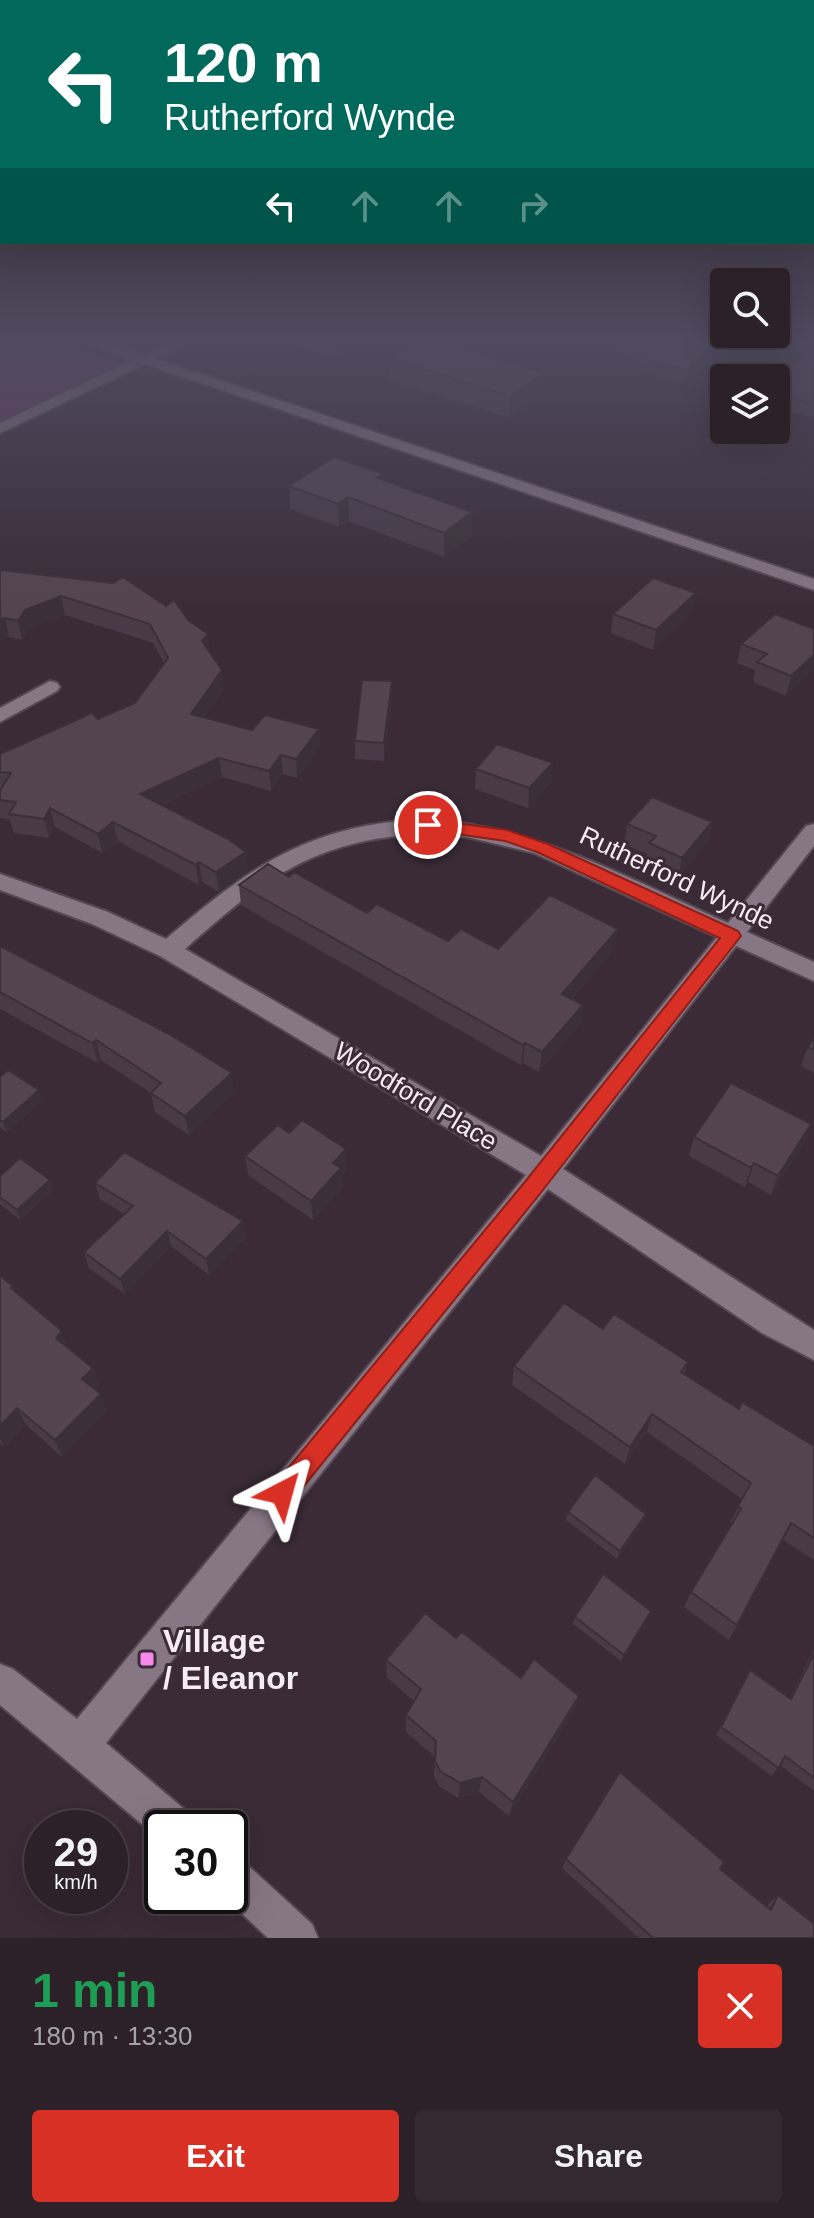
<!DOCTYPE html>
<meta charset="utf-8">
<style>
:root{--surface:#2c2029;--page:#342831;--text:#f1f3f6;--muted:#a6a3a8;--line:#483e46;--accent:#d93025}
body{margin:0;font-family:Arial,sans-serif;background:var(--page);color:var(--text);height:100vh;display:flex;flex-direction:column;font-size:30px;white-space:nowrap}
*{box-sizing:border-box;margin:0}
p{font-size:26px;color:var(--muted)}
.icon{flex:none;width:44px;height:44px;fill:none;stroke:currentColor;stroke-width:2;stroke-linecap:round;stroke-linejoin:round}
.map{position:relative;height:1938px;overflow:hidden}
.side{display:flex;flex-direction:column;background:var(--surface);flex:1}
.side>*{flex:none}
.banner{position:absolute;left:0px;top:0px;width:814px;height:244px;box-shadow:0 8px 32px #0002,0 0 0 2px var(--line);background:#00695c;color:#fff;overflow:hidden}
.fabs{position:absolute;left:710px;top:268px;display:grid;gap:16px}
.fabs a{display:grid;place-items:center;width:80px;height:80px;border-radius:8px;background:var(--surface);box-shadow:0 8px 32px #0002,0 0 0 2px var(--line);font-size:40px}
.speed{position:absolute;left:24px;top:1810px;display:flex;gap:16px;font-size:40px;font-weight:700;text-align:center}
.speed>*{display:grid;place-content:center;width:104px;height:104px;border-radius:50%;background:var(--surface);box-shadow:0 8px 32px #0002,0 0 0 2px var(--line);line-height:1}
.speed small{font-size:20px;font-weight:400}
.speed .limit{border:4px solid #111;border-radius:12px;background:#fff;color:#111}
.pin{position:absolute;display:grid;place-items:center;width:68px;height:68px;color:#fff;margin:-34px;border:4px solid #fff;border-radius:50%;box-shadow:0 2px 8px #0007}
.me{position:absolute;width:88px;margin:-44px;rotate:39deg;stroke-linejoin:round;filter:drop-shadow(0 0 6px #0008)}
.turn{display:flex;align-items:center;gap:28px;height:168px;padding:0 32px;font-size:36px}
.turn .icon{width:104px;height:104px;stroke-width:2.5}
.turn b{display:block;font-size:56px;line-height:68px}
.lanes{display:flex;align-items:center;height:76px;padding:0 32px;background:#0003;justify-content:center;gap:40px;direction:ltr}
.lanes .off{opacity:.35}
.round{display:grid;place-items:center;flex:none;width:84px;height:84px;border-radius:8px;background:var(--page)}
.head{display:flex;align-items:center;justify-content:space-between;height:136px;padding:0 32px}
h1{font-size:48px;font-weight:600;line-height:60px;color:#1e9e55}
.action{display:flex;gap:16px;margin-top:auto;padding:16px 32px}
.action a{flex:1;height:92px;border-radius:8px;background:var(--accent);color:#fff;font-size:32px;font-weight:600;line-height:92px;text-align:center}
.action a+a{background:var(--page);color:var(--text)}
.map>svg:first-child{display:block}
.green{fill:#6c3766}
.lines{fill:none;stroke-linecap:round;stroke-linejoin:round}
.minor-casing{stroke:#534852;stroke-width:4}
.minor{fill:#877684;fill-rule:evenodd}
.wall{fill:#483a46}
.shaded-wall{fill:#3b3039}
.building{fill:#544451;stroke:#3b3039;stroke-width:2}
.route{fill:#d93025;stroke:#8d1f18;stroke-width:2}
.poi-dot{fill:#f788eb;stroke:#3a2b37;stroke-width:3}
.labels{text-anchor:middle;stroke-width:6;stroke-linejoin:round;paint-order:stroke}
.street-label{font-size:26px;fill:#f6ecf4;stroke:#3a2b37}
.near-poi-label{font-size:32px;font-weight:bold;fill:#f6ecf4;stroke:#3a2b37;text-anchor:start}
</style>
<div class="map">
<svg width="814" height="1938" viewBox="0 0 814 1938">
<rect width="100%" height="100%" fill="#3a2b37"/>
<path class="green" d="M0,339H42L113,358L120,365L0,424Z"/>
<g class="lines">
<g class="minor-casing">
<path id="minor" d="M76,339H97L143,355L176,339H194L156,359L814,579V590L145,364L0,433V423L132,360Z
M50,681L57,683L60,687L57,691L0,722V708Z
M430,819C542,829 628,878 728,923L806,826L814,824V846L747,932L814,962V981L736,946L563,1169L814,1330V1360L762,1333L548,1189L106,1743L190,1814L195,1828H162V1841L0,1705V1664L13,1669L77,1719L526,1175L160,956L92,924L0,890V874L108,912L166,939C253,864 312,823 430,819ZM430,834L467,837L534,853L717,937L541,1156L185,949C265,877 319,837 430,834Z
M230,1856L244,1862L312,1924L318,1938H268L223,1896H230Z"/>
</g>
<use href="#minor" class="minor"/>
</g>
<path class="wall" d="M281,339H344L339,357L281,342Z
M607,339H738L683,383L654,375Z
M795,339H814V344Z
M814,350V418L776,407V379Z
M391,359L543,393L509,418L391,381Z
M383,480L472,536L444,557L349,521L339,527L290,509L289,486Z
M0,570L113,583L210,653L224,689L204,718L252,730L319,729L320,748L297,778L283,774L271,791L222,777L161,805L246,852L248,871L219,892L202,882L199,885L118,841L102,853L55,827L49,838L14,833L10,820L0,818V754L98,719L135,703L164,663L153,643L65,615L29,629L22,640L9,637L0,641Z
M692,612L653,650L611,633L613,614Z
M814,629L786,696L753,682L755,670L737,663L741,644Z
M392,681V698L384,761L355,759V741Z
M553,763L551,783L528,808L475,789L476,769Z
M712,822L707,842L678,878L646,863L647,854L624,844L627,824Z
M289,877L367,913L448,941L498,949H615L572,999L583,1005L580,1024L539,1072L523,1063L521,1065L241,905L239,885Z
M0,946L235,1092L189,1135L155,1112L151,1093L101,1060L98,1063L0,1009Z
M814,1038V1073L801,1066L808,1047Z
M0,1077L39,1090L43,1100L7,1132L0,1128Z
M811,1124L804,1143L771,1195L748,1182L745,1187L689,1156L694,1137Z
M289,1133L346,1149L347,1168L342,1174L343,1187L313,1220L248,1175L245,1156Z
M0,1176L50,1180L53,1190L20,1220L0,1204Z
M95,1183L243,1221L246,1237L209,1275L171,1246L125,1294L89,1268L84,1252L124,1214L100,1199Z
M0,1276L13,1286L16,1292L69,1349L93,1368L99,1386L95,1390L107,1411L62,1457L26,1425L4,1447L0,1443Z
M603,1329L688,1362L684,1374L739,1409L814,1446V1560L783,1540L729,1640L684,1607L691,1592L732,1524L730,1523L742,1499L647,1432L625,1464L512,1385L514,1366Z
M568,1512L643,1522L617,1559L566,1520Z
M575,1617L648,1618L621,1661L573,1624Z
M456,1638L521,1678L579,1696L573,1713L509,1816L479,1792L458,1798L439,1786L434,1776L435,1757L406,1732V1715L414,1701L387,1678L386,1660Z
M814,1650V1791L780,1765L772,1776L716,1735L750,1670L790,1698Z
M566,1859L767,1907L769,1903L778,1895L814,1938H639L562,1868Z"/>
<path class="shaded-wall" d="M339,339H344L339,357L338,340Z
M724,339H738L683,383L685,370Z
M545,372L543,393L509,418L510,396Z
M348,497L349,521L339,527L338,504Z
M472,512V536L444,557V533Z
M696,593L692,612L653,650L656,630Z
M61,596L65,615L29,629L22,640L18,621L25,610Z
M5,618L9,637L0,641V620Z
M208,634L210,652L202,641Z
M814,655V669L786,696L791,676Z
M222,670L224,689L194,733L191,714Z
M392,681V698L384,761V743Z
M319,729L320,748L297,778L296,759Z
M281,755L283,774L271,791L269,771Z
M219,758L222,777L143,813L140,794Z
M553,763L551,783L528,808L529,788Z
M50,808L55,827L49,838L44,819Z
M113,822L118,841L102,853L98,834Z
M712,822L707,842L678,878L682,858Z
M246,852L248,871L219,892L216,872Z
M199,862L202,882L199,885L196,865Z
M618,929L615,949L560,1014L562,994Z
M583,1005L580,1024L539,1072L542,1052Z
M96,1040L101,1060L98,1063L92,1043Z
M525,1043L523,1063L521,1065L523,1045Z
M232,1073L235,1092L189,1135L185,1116Z
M39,1090L43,1100L7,1132L3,1122Z
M811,1124L804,1143L771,1195L778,1176Z
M346,1149L347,1168L342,1174L343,1187L313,1220L311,1201L333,1163Z
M754,1163L748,1182L745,1187L751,1168Z
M50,1180L53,1190L20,1220L17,1210Z
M243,1221L246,1237L209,1275L206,1259Z
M167,1231L171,1246L125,1294L120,1279Z
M62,1331L69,1348L56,1338Z
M93,1368L99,1386L89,1396L82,1379Z
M101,1394L107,1411L62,1457L55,1440Z
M17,1408L26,1425L4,1447L0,1439V1426Z
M652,1414L647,1432L625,1464L630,1447Z
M646,1514L643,1522L617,1559L620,1551Z
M651,1611L648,1618L621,1661L624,1655Z
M579,1696L573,1713L509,1816L513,1802Z
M482,1777L479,1792L458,1798L460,1783Z"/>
<path class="building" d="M426,339H428L545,372L510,396L391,359Z
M625,339H724L685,370L655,362Z
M814,350V404L776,393V379Z
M334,457L383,474L377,478L472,512L444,533L348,497L338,504L289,486Z
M0,570L113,583L123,577L166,606L174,600L188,620L208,634L202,641L222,670L191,714L252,730L265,715L319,729L296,759L281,755L269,771L219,758L140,794L228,839L246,852L216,872L199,862L196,865L113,822L98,834L50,808L44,819L9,814L16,802L0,800V791L11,773L0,772V754L92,713L98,719L135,703L168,658L150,624L61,596L25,610L18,621L5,618L0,620Z
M653,578L696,593L656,630L613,614Z
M775,614L814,629V655L791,676L757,662L767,654L741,644Z
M362,680L392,681L384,743L355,741Z
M497,744L553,763L529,788L476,769Z
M652,797L712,822L682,858L649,843L656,836L627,824Z
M268,864L289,877L294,872L367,913L377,904L448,941L461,929L498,949L550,895L618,929L562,994L583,1005L542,1052L525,1043L523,1045L239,885Z
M0,946L169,1034L232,1073L185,1116L151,1093L161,1083L96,1040L92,1043L0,992Z
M814,1038V1050L808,1047Z
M8,1070L39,1090L3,1122L0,1120V1077Z
M731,1083L811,1124L778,1176L754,1163L751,1168L694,1137Z
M302,1120L346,1149L333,1163L341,1168L311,1201L245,1156L278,1125L289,1133Z
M124,1152L243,1221L206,1259L167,1231L120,1279L84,1252L133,1206L95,1183Z
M20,1158L50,1180L17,1210L0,1197V1176Z
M0,1276L13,1286L11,1288L62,1331L56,1338L93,1368L82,1379L101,1394L55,1440L17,1408L0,1426Z
M564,1303L603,1329L614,1314L688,1362L681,1372L739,1409L742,1402L814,1446V1538L791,1523L737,1625L691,1592L741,1509L738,1506L751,1483L652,1414L630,1447L514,1366Z
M595,1475L646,1514L620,1551L568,1512Z
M603,1574L651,1611L624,1655L575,1617Z
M425,1613L456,1638L462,1632L521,1678L534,1659L579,1696L513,1802L482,1777L460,1783L440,1771L435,1761L436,1741L406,1715L421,1689L386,1660Z
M814,1654V1778L785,1756L779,1768L721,1727L750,1670L791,1699Z
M620,1772L724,1862L720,1869L771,1910L778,1895L814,1924V1938H653L566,1859Z"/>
<linearGradient id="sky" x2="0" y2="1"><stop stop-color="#20181e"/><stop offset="0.56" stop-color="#4f4a5e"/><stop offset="1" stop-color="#4f4a5e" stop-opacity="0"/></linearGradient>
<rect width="814" height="610" fill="url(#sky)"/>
<path class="route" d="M428,819L507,830L548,844L738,931L741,936L539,1195L291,1502L282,1506L274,1502L270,1493L274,1485L524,1183L720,938L537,852L505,841L422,829V821Z"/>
<rect class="poi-dot" x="139" y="1651" width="16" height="16" rx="4"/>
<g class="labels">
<g class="street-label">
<text transform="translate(677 878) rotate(25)" y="9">Rutherford Wynde</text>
<text transform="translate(416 1096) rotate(31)" y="9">Woodford Place</text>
</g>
<g class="near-poi-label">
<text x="163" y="1652">Village<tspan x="163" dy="37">/ Eleanor</tspan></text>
</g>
</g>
</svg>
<div class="fabs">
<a><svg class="icon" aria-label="search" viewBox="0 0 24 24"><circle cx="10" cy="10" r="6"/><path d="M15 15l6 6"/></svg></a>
<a><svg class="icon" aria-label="layers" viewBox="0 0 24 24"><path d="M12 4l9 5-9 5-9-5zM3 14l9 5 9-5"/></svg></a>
</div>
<div class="speed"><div>29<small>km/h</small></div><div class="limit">30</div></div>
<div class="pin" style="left:428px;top:825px;background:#d93025"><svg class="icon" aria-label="arrive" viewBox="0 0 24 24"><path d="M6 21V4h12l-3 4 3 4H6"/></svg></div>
<svg class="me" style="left:282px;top:1493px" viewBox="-20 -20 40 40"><path d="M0-17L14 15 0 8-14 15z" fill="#d93025" stroke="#fff" stroke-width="4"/></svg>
<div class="banner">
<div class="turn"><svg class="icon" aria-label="left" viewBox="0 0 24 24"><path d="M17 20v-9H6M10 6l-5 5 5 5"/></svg><div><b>120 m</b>Rutherford Wynde</div></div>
<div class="lanes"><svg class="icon" aria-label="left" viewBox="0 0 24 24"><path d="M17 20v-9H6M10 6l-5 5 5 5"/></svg><svg class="icon off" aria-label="ahead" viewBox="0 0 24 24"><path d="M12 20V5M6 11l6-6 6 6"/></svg><svg class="icon off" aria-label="ahead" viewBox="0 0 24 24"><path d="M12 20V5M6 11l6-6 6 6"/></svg><svg class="icon off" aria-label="right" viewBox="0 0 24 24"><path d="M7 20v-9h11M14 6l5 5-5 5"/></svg></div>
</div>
</div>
<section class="side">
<div class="head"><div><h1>1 min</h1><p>180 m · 13:30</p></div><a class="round" style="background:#d93025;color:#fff"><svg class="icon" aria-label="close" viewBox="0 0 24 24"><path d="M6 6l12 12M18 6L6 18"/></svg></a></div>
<div class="action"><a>Exit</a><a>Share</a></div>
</section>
